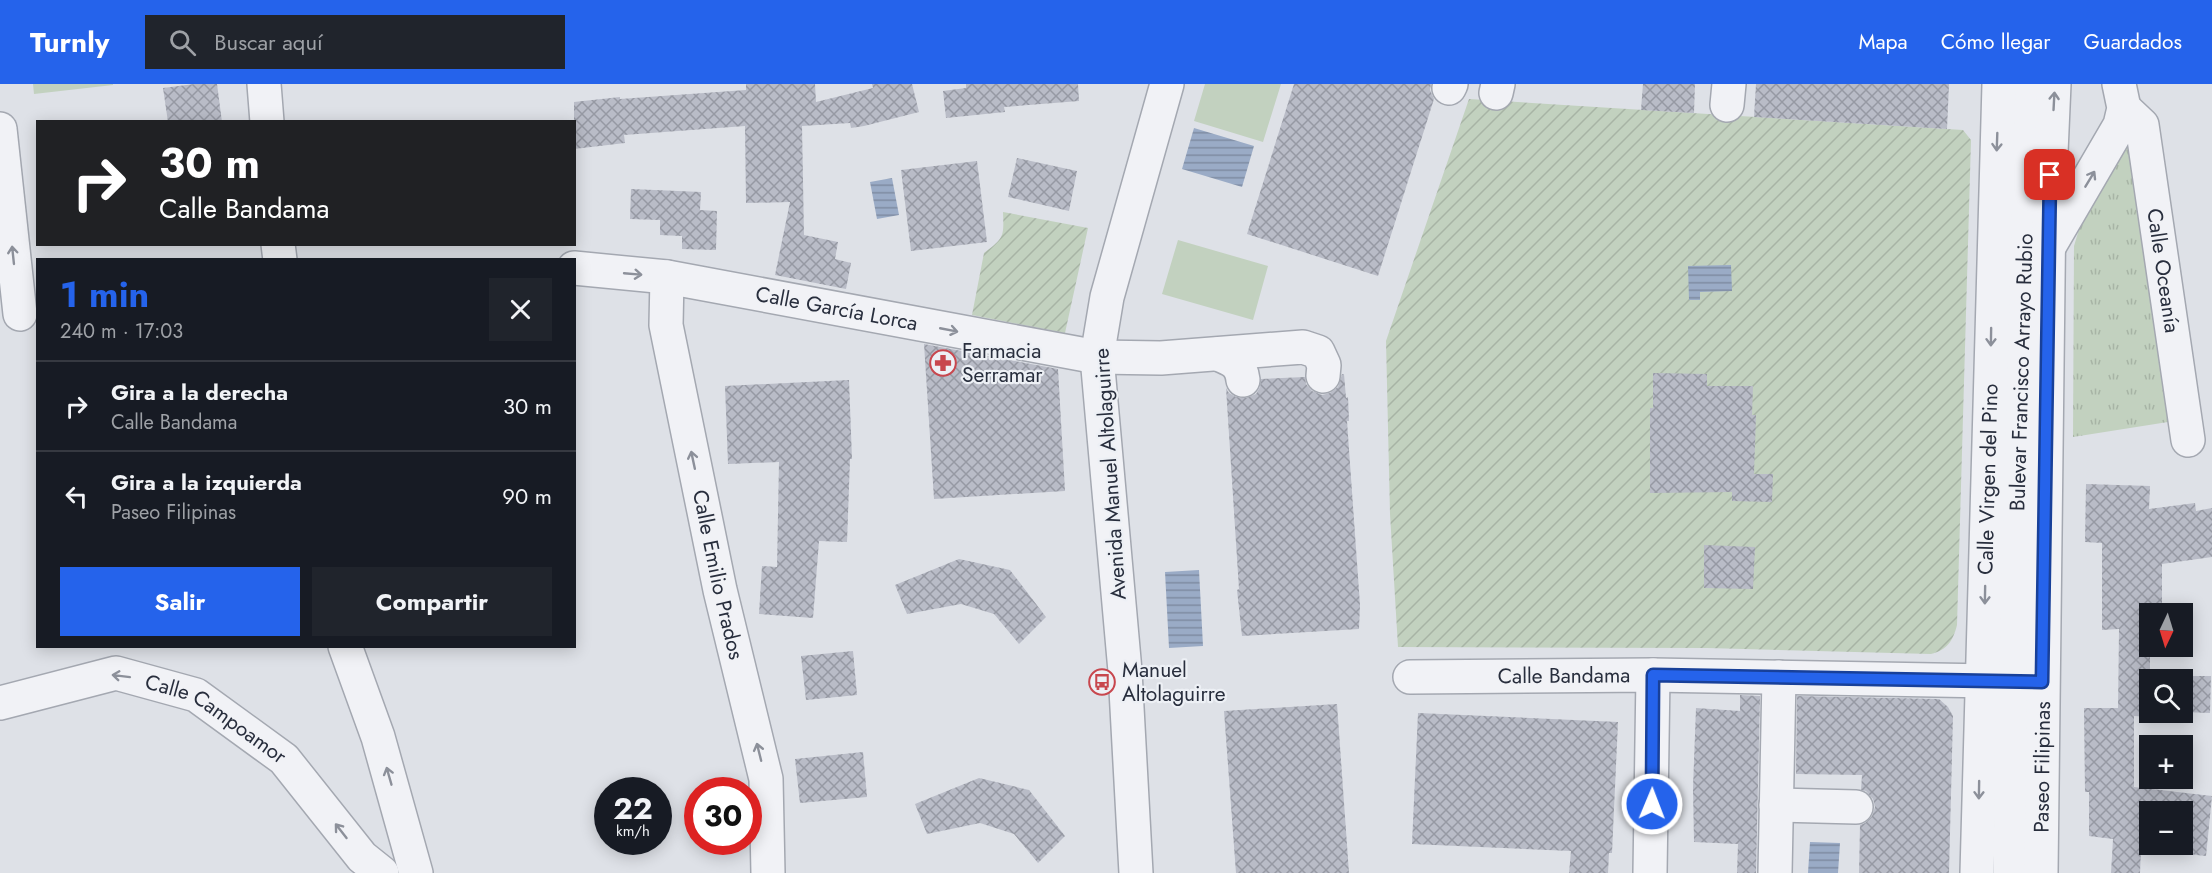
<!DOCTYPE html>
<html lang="es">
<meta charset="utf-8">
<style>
:root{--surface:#171b24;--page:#20242c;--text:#f1f3f6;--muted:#9ea1a6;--line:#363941;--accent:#2563eb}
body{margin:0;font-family:Jost,sans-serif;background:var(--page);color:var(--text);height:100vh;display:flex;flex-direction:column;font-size:22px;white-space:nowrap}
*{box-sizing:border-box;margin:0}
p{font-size:20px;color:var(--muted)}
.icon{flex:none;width:33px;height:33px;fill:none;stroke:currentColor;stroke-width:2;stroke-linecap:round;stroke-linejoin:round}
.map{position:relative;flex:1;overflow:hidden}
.panel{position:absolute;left:36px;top:174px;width:540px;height:390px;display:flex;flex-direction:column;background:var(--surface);border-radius:0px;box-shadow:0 3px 15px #0003}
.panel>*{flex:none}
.hud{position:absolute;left:36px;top:36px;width:540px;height:126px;border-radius:0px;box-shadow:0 3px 15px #0003;background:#202124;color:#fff;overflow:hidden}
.needle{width:39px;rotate:184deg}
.fabs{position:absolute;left:2139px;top:519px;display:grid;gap:12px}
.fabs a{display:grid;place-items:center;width:54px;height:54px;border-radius:0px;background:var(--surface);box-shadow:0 3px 15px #0003;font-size:30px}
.speed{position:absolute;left:594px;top:693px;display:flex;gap:12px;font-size:30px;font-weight:700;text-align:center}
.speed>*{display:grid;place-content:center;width:78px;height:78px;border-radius:50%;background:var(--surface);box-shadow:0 3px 15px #0003;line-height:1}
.speed small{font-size:15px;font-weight:400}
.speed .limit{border:9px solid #d22;background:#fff;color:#111}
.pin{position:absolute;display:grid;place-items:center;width:51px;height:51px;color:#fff;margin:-26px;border-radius:12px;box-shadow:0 3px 9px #0006}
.me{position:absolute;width:66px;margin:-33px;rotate:1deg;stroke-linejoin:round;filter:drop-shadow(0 0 4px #0008)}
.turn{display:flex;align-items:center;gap:21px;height:126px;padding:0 24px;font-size:27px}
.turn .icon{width:78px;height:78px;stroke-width:2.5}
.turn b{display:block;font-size:42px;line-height:51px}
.round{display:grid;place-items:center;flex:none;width:63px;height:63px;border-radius:0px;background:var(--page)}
.headline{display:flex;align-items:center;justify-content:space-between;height:102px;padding:0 24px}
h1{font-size:36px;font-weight:700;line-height:45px;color:var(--accent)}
.cta{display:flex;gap:12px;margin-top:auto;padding:12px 24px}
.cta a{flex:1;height:69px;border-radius:0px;background:var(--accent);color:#fff;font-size:24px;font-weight:700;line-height:69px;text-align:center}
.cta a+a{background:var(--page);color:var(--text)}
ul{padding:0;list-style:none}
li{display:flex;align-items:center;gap:18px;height:90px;padding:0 24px;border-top:2px solid var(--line)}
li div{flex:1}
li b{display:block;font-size:22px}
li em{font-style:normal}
header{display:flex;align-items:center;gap:36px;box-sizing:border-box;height:84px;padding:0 30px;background:var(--accent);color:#fff}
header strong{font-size:28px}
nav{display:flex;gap:33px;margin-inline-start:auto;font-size:21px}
.search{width:420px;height:54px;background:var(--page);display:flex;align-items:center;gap:15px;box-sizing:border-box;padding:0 21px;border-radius:0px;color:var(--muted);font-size:22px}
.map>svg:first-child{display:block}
.grass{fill:url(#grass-tufts)}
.park{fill:#c2d1bf}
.garden{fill:url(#garden-furrows)}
.water{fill:url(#water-rules)}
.building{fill:url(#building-cross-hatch);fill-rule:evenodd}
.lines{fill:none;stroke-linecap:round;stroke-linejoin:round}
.minor-casing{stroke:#a4a8b1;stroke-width:36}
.minor{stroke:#f1f2f6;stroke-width:33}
.oneway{stroke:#8c909a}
.route-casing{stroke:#184099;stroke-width:15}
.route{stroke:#2563eb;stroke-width:10}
.labels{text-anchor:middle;stroke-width:4.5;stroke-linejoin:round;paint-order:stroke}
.street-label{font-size:21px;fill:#282e3d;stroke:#edf0f5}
.poi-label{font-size:21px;fill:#282e3d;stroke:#edf0f5;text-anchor:start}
</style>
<header>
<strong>Turnly</strong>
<div class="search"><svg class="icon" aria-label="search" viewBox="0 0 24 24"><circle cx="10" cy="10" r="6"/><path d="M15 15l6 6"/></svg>Buscar aquí</div>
<nav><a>Mapa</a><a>Cómo llegar</a><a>Guardados</a></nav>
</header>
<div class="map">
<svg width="2212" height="789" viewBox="0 0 2212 789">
<defs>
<pattern id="grass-tufts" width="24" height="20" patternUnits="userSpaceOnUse" patternTransform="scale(1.5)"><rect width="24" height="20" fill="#c2d1bf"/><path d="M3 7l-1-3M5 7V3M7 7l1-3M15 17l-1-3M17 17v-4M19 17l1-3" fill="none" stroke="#a7b4a5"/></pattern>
<pattern id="garden-furrows" width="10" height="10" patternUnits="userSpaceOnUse" patternTransform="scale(1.5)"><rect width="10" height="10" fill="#c2d1bf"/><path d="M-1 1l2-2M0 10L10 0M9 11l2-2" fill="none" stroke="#a7b4a5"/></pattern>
<pattern id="water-rules" width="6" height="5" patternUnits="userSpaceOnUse" patternTransform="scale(1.5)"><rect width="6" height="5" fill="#9aabc6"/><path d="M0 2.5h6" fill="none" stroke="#7e8ca2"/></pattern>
<pattern id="building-cross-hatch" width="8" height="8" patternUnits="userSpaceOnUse" patternTransform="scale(1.5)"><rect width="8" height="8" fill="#b9bcc7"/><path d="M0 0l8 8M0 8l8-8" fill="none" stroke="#9699a3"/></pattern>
</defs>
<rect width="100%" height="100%" fill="#dee1e7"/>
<path class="grass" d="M2130,57L2162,250L2168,338L2073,353L2074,162L2080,142L2126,60Z"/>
<path class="park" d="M33,0H113V1L34,10Z
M1205,0H1281L1263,58L1194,37Z
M1178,156L1268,182L1253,236L1162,210Z"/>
<path class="garden" d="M1469,15L1963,46L1971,56L1957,541C1953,557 1947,566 1931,570L1707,564L1398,563L1390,430L1386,257Z
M1003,128L1088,144L1065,249L972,231L984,169C1004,154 1004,153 1003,128Z"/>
<path class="water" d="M1194,44L1254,62L1242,103L1182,85Z
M892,94L899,131L877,135L870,98Z
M1731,181L1732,207L1700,208V216H1689L1688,182Z
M1199,486L1203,562L1169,564L1165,488Z
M1810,758L1840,759L1838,789H1808Z"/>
<path class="building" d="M194,0H217L222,38H168L163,4Z
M746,0H815L816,18L873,4L872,0H912L919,28L864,42L851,44L850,39L802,42L804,151L838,158L835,175L851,179L846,205L775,191L790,118L746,119L745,42L624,51L625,59L574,65V18L620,13V15L746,6Z
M966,0H1078L1079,17L1004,23L1005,28L946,34L943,7L966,4Z
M1294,0H1431L1430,6L1434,15L1378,192L1247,150Z
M1643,0H1695L1694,29L1641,26Z
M1756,0H1949L1947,45L1754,33Z
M1017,74L1077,87L1069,127L1008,113Z
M977,77L987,158L911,167L901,86Z
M631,105L701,108L700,126L717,127L716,166L682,165V152L660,151V136L630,135Z
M924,260L1058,285L1065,407L934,415Z
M1653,289L1707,290V302H1753L1752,331H1756L1754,390H1773L1772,418L1732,417V408L1650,409V324H1653Z
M1342,290H1344L1346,314L1348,313L1349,337H1347L1360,521L1359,545L1242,552L1237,506L1239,505L1226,304L1229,309L1236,313L1246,314L1256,310L1260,303L1261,295L1305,293L1306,300L1312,307L1322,311L1330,309L1338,303Z
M849,296L852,375H850L847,458L819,457L813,534L759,530L762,482L777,483L779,378L728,380L725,302Z
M2086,400L2150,402L2149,425L2195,419L2196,427L2212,424V473L2162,480V530H2150V588H2173V592H2211L2210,629L2182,628V596H2150V628H2182L2181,634L2134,632V703L2212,712L2206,772L2141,765L2140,789H2111L2113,755L2089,752V708H2085L2084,624H2118L2119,545L2102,546V459L2085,458ZM2150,728H2182V760H2150Z
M1704,461L1755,463L1753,505L1704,504Z
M959,475L1010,486L1046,533L1019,560L994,530L961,520L907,530L895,501Z
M853,567L857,611L806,616L801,572Z
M1740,611L1760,612L1756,789H1737L1738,760L1694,758L1693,704L1696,624L1740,627Z
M1797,612L1939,615L1948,623L1953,632L1949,789H1859L1860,741L1865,739L1872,732L1875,723L1873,715L1866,707L1861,706L1862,691L1796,690Z
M1337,620L1349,789H1236L1224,627Z
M1418,629L1618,638L1612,769H1609L1608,789H1569L1571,767L1412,760Z
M863,668L867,713L800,719L795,675Z
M979,694L1029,706L1065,752L1038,779L1014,750L980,739L927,750L915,720Z"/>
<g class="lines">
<g class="minor-casing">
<g id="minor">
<path d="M264,0L267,38"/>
<path d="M1449,4L1451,0"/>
<path d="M1496,9L1498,0"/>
<path d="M1727,21L1729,0"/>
<path id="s1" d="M2124,24L2142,41L2188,356"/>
<path d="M0,45L20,230"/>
<path d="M278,160L280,176"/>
<path d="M2050,161L2120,41L2124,24L2119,0"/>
<path id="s2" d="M574,184L667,193L1097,273L1161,274L1303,263L1318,268L1324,281L1323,292"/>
<path id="s3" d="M667,193L666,241L720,506L766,695L768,789"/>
<path d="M1218,270C1232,276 1241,279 1243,296"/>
<path d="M345,562L378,653L416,789"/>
<path id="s4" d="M2013,574L2030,0"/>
<path id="s5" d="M1410,593L1653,591L2042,598"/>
<path id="s6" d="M0,619L116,589L196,611L284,675L362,773L382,789"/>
<path d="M1776,721L1856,723"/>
<path d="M1136,789L1125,587L1097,273L1107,213L1167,0"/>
<path d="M1650,789L1653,591"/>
<path d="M1775,789L1779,593"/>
<path id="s7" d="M1977,789L1999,0"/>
<path d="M2010,789L2012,618"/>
<path id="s8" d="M2041,789L2049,114L2054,0"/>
</g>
</g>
<use href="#minor" class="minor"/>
</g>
<defs><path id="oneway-shaft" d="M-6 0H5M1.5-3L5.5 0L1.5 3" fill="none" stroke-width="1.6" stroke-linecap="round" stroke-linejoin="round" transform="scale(1.5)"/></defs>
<g class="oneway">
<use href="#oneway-shaft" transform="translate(2054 17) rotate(-87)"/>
<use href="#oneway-shaft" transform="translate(1997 58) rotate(92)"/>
<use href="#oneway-shaft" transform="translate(2090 95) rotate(-59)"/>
<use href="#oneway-shaft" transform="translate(13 171) rotate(-96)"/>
<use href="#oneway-shaft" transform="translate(633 190) rotate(5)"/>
<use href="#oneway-shaft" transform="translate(949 246) rotate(11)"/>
<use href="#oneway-shaft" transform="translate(1991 253) rotate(91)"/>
<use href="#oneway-shaft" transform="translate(693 376) rotate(-102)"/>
<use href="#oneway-shaft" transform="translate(1985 511) rotate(91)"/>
<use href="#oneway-shaft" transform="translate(121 592) rotate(-173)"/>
<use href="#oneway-shaft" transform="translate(759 668) rotate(-104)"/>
<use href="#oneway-shaft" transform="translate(389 692) rotate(-106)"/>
<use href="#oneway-shaft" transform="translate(1979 706) rotate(91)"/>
<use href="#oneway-shaft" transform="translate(341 747) rotate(-128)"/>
</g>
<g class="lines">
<g class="route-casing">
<path id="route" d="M1652,720L1653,591L2042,598L2050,91"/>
</g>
<use href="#route" class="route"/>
</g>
<defs>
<g id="pharmacy-ring" transform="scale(1.35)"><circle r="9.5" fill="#edf0f5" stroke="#c8474e" stroke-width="1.5"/><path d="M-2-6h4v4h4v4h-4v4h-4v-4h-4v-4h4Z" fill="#c8474e"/></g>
<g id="bus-ring" transform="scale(1.35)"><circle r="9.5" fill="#edf0f5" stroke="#c8474e" stroke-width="1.5"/><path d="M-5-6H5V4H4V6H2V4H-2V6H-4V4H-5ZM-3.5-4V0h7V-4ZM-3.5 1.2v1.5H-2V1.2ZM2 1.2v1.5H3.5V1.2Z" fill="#c8474e"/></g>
</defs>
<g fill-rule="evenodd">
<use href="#pharmacy-ring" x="943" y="279"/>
<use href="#bus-ring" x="1102" y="598"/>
</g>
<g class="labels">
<g class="street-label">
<text dy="7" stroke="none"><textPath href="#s1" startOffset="172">Calle Oceanía</textPath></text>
<text dy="7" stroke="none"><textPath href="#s2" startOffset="266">Calle García Lorca</textPath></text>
<text dy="7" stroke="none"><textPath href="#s4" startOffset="286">Bulevar Francisco Arrayo Rubio</textPath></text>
<text transform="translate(1110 390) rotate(-94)" y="7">Avenida Manuel Altolaguirre</text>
<text dy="7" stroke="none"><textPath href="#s7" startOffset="394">Calle Virgen del Pino</textPath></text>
<text dy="7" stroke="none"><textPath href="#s3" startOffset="303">Calle Emilio Prados</textPath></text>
<text dy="7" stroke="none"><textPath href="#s5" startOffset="154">Calle Bandama</textPath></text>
<text dy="7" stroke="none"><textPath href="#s6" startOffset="231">Calle Campoamor</textPath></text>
<text dy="7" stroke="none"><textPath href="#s8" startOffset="106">Paseo Filipinas</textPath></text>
</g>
<g class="poi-label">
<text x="962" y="274">Farmacia<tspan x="962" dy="24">Serramar</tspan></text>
<text x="1122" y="593">Manuel<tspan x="1122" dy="24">Altolaguirre</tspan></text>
</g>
</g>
</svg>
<div class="fabs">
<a><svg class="needle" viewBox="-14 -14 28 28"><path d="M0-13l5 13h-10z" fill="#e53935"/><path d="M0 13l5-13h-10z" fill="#9ea1a6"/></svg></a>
<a><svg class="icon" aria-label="search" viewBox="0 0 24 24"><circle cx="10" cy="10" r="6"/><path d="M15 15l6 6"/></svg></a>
<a>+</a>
<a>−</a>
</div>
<div class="speed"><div>22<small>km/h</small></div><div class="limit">30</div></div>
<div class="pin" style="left:2050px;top:91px;background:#d93025"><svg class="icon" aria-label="arrive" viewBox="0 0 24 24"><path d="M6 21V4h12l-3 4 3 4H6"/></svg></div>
<svg class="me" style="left:1652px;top:720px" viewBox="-20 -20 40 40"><circle r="17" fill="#2563eb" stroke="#fff" stroke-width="3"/><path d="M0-11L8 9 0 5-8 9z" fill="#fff"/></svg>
<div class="hud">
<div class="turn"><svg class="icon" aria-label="right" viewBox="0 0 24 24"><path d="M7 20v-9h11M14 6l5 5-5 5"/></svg><div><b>30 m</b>Calle Bandama</div></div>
</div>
<section class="panel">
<div class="headline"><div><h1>1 min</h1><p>240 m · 17:03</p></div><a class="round"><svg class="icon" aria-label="close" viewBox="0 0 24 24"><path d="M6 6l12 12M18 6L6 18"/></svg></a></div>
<ul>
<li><svg class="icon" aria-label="right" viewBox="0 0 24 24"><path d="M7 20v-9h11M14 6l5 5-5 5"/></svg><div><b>Gira a la derecha</b><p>Calle Bandama</p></div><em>30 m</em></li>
<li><svg class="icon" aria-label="left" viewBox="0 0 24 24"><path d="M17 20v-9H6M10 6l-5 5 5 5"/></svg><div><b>Gira a la izquierda</b><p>Paseo Filipinas</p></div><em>90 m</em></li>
</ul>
<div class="cta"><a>Salir</a><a>Compartir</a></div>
</section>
</div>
